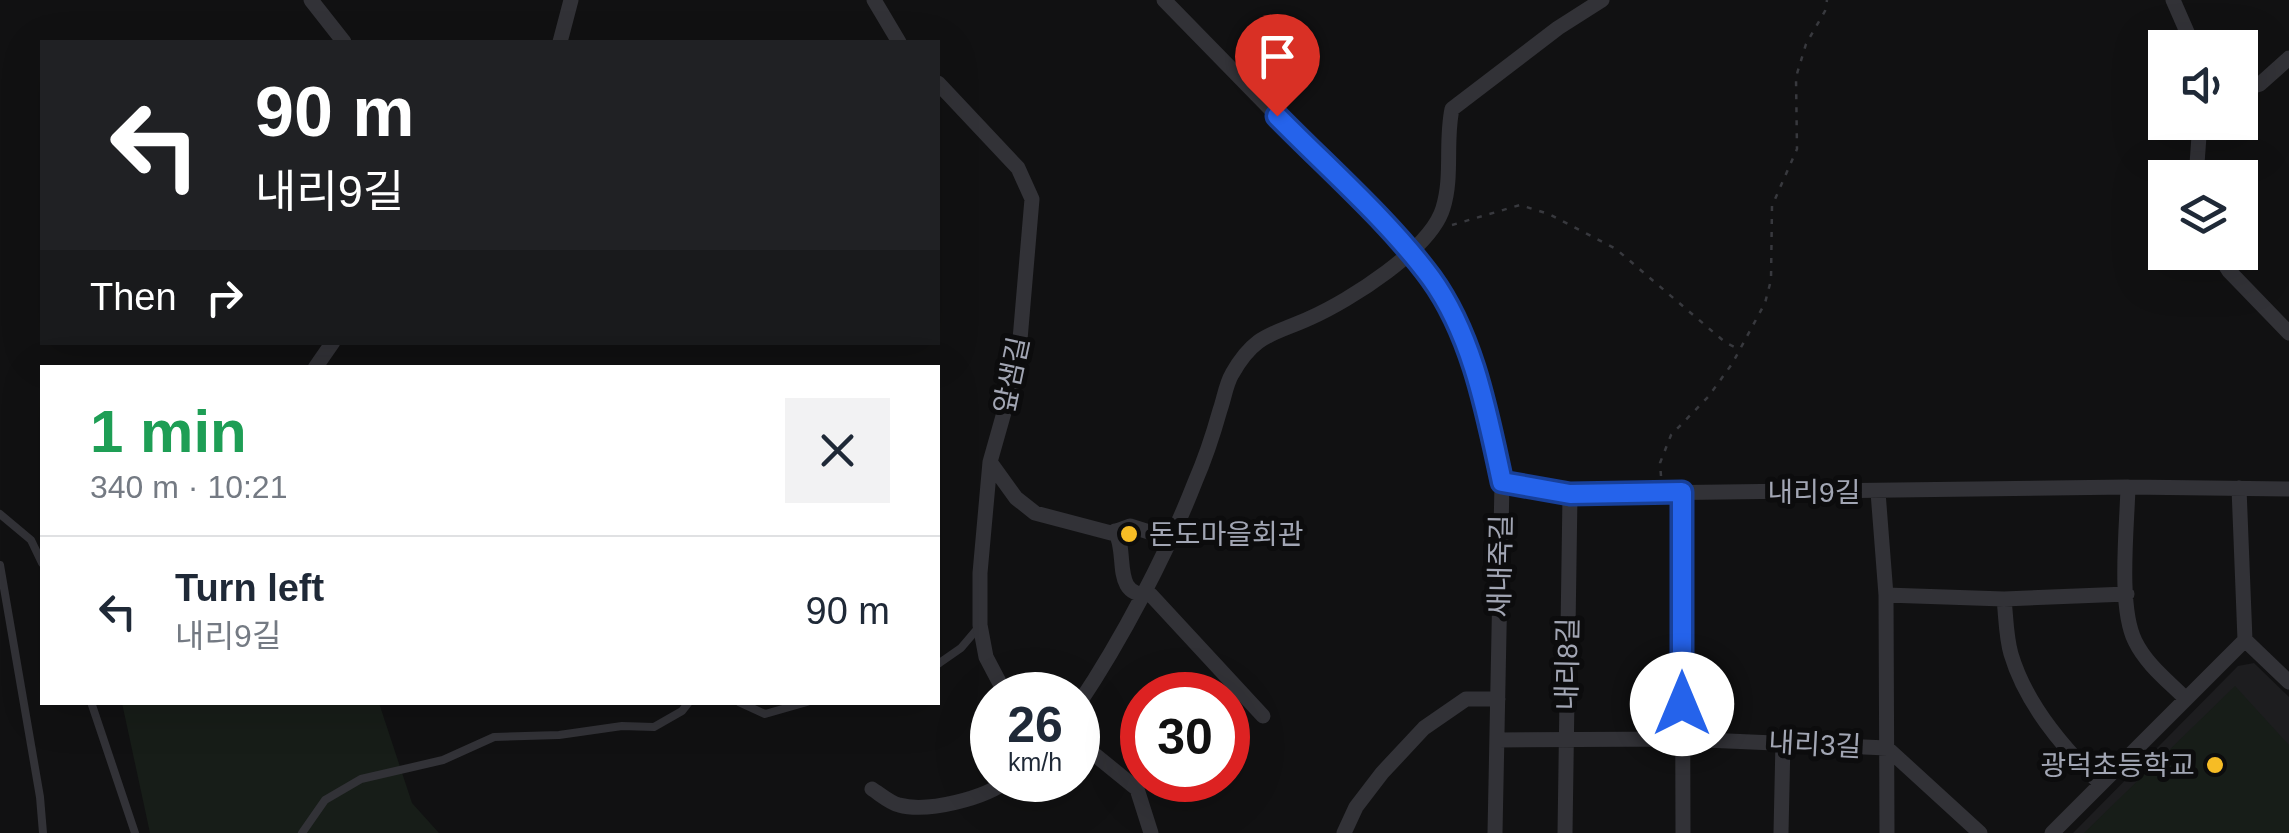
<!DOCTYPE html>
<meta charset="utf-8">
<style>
:root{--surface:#fff;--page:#f2f2f3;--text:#1f2937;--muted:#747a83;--line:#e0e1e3}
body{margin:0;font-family:Arial,"Noto Sans KR",sans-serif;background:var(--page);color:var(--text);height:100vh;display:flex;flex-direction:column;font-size:38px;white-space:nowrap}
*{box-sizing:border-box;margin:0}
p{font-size:32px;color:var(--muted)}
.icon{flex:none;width:55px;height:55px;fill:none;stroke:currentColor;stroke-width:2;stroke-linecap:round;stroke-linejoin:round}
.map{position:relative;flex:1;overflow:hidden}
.sheet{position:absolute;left:40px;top:365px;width:900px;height:340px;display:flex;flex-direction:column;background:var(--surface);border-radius:0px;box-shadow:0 10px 40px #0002}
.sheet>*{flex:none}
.guide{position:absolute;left:40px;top:40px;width:900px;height:305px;border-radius:0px;box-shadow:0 10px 40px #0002;background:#202124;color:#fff;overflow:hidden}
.tools{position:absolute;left:2148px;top:30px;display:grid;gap:20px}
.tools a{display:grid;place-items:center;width:110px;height:110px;border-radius:0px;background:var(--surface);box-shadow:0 10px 40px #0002;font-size:50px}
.speed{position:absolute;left:970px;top:672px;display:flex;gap:20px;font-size:50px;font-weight:700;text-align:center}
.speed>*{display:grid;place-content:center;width:130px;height:130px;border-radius:50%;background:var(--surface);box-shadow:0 10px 40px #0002;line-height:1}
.speed small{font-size:25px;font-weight:400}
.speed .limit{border:15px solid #d22;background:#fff;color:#111}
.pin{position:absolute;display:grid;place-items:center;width:85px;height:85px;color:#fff;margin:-102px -42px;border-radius:50% 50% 50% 0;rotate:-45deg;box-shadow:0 0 10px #0007}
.pin .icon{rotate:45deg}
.me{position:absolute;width:110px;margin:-55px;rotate:0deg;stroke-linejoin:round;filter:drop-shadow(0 0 8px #0008)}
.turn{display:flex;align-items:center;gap:35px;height:210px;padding:0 50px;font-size:45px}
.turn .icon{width:130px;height:130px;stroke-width:2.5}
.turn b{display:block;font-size:70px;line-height:85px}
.then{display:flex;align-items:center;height:95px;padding:0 50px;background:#0003;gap:20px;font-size:38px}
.round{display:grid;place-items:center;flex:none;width:105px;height:105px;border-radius:0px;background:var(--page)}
.overview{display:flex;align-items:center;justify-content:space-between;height:170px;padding:0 50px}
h1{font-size:60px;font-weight:600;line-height:75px;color:#1e9e55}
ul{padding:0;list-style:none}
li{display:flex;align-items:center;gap:30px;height:150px;padding:0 50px;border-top:2px solid var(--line)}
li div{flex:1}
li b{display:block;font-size:38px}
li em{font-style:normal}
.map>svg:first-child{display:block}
.built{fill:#1d1d1f}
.green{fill:#171d18}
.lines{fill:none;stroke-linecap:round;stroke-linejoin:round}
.path{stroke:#38393e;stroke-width:2.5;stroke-dasharray:5 8;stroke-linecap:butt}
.lane{stroke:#323237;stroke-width:8}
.street{stroke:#323237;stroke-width:15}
.route-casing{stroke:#184099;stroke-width:25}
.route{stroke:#2563eb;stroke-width:18}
.poi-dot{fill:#f6bc25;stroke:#0c0c0d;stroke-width:4}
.labels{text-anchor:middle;stroke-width:10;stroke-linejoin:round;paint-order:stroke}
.street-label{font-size:28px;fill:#a2a6b4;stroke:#0c0c0d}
.poi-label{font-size:28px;fill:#a2a6b4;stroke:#0c0c0d;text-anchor:start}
</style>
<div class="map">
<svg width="2289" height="833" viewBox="0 0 2289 833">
<rect width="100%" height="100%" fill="#111112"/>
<path class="built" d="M2254,663L2289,697V833H2073L2238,666Z"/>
<path class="green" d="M2235,686L2289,745V833H2084Z
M122,703H379L412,803L439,833H150Z"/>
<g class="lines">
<path class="path" d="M1452,225L1520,205L1549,214L1616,249L1726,343L1739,349
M1661,476L1660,463L1671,435L1708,397L1732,364L1765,303L1771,280L1772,206L1797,149L1796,77L1806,44L1825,11L1827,0"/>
<path class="lane" d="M0,514L31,540L42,563
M0,565L40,797L43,833
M938,664L961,648L978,628
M91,702L135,833
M739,702L765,714L807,702
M302,833L325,800L361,779L443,760L494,737L559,735L622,726L654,727L682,711L689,702"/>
<path class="street" d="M311,0L344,42
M874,0L899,42
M1164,0L1381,222L1432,279L1465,340L1487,415L1502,482L1495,833
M2173,0L2194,48
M560,42L571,0
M938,83L1018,168L1032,199L1018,363L990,462L980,573V625L986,657L1006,695
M2240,90L2260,84L2289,58
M2196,178L2200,122
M2217,252L2229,271L2289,333
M315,368L333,342
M990,462L1016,498L1035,513L1111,533L1130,526L1168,538
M1502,482L1570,494L2128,487L2289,489
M2128,487C2127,527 2118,607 2135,641C2146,664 2168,681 2186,699
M2239,488L2245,640
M1682,492L1683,833
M1878,492L1886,595L1887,833
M1115,531C1129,554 1110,597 1151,595L1263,716
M1886,595L2004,599C2006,617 2006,637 2011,654C2026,705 2064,749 2101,784
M2004,599L2127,594
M1078,705C1121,641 1167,554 1195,482C1205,459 1213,435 1220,410C1224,399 1226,384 1232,374C1255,333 1273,335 1310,318C1349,301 1431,249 1443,208C1453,176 1445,142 1452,109L1558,28L1602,0
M1497,740L1682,739L1887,748L1980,833
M1078,741L1137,789L1151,833
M872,789C880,794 890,803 899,805C928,813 986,798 1008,780
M1344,833L1356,807L1382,773L1424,728L1466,699H1498
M1565,833L1570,494
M1781,833L1783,741
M2052,833L2245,640L2289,682"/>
</g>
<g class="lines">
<g class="route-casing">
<path id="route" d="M1277,116C1327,167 1389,221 1431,278C1473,336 1487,413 1502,482L1570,494L1682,492V704"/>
</g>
<use href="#route" class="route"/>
</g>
<g class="poi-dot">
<circle cx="1129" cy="534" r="10"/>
<circle cx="2215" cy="765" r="10"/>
</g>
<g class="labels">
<g class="street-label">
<text transform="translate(1011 375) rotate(-78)" y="10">앞샘길</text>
<text x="1814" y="502">내리9길</text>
<text transform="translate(1500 566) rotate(-89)" y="10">새내죽길</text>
<text transform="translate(1567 664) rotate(-89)" y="10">내리8길</text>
<text transform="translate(1815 744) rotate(3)" y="10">내리3길</text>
</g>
<g class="poi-label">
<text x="1149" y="544">돈도마을회관</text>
<text x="2195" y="775" text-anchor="end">광덕초등학교</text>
</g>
</g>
</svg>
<div class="tools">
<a><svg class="icon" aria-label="sound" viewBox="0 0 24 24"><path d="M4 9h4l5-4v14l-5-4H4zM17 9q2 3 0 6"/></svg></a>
<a><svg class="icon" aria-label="layers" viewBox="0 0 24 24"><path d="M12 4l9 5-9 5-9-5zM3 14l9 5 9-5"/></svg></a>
</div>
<div class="speed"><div>26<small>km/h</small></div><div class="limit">30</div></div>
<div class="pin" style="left:1277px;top:116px;background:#d93025"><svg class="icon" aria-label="arrive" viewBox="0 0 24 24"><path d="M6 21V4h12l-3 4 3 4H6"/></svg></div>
<svg class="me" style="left:1682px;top:704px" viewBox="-20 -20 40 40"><circle r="19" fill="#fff"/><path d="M0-13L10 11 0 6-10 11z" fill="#2563eb"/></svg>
<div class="guide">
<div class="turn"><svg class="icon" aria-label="left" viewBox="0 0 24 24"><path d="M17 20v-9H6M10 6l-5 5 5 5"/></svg><div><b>90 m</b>내리9길</div></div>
<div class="then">Then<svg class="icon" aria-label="right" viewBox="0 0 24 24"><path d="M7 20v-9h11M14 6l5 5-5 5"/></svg></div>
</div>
<section class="sheet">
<div class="overview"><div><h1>1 min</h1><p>340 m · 10:21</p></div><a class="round"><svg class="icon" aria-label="close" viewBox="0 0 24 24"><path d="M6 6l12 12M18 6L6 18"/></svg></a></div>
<ul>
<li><svg class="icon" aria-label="left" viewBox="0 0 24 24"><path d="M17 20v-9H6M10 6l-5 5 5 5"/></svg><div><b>Turn left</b><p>내리9길</p></div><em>90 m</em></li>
</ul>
</section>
</div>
